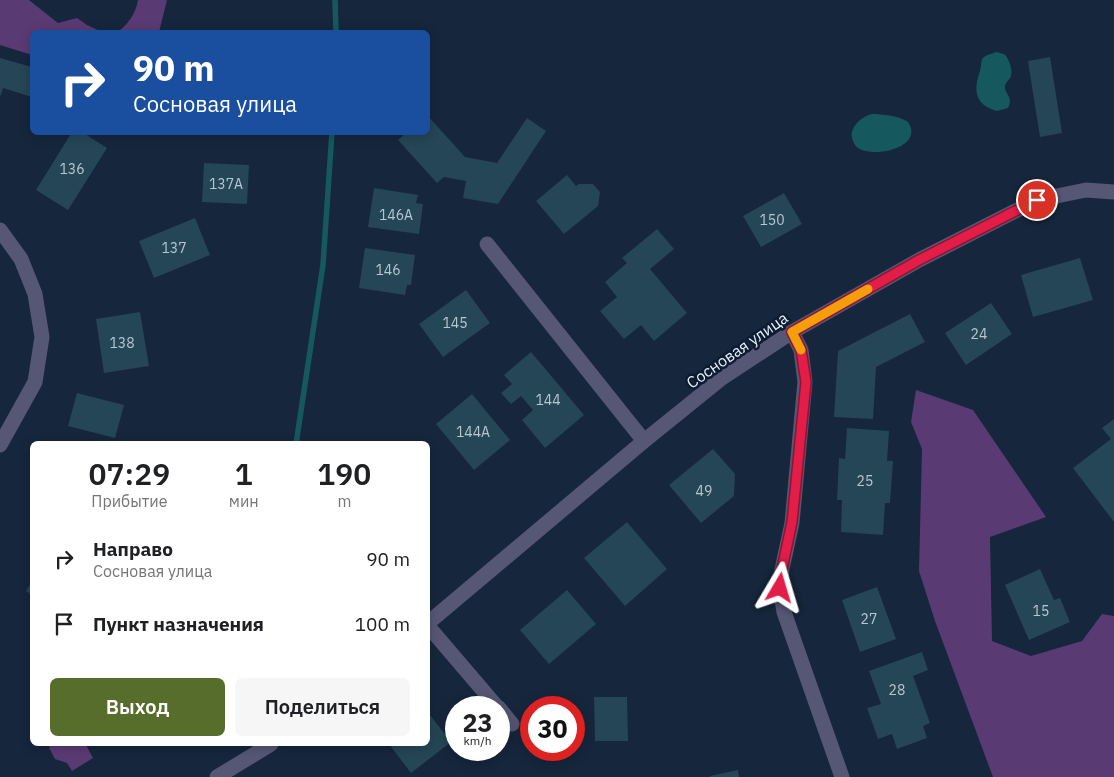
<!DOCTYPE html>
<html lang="ru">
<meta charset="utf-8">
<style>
:root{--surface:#fff;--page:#f6f6f6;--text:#202124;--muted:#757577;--accent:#576d2b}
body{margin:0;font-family:"IBM Plex Sans",sans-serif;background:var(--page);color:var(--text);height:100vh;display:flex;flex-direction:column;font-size:19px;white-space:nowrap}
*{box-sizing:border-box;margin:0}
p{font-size:16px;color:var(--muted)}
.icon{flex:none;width:28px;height:28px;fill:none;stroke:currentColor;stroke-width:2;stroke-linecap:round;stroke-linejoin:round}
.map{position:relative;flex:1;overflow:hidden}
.drawer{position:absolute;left:30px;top:441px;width:400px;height:305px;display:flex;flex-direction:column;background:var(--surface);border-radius:8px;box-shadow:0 2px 12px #0003}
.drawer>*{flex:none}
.top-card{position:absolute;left:30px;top:30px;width:400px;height:105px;border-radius:8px;box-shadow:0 2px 12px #0003;background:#1a4fa0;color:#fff;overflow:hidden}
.speed{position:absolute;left:445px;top:696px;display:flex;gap:10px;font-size:25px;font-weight:700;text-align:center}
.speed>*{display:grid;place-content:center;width:65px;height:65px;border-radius:50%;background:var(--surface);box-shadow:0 2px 12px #0003;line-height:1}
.speed small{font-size:12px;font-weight:400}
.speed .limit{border:8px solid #d22;background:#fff;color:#111}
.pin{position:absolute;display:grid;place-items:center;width:42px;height:42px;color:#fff;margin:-21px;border:2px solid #fff;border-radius:50%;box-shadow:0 1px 5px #0007}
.me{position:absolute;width:55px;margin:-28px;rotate:7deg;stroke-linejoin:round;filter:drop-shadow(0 0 4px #0008)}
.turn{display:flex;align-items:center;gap:18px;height:105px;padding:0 20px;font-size:22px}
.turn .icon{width:65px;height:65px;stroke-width:2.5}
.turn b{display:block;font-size:35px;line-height:42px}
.eta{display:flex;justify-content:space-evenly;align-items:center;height:85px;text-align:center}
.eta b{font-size:30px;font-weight:600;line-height:35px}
.primary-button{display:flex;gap:10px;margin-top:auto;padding:10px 20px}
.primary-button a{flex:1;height:58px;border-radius:8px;background:var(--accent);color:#fff;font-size:20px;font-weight:600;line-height:58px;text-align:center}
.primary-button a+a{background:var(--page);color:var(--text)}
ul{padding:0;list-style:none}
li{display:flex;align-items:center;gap:15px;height:65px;padding:0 20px}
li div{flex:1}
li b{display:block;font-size:19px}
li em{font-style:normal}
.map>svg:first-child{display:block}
.green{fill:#5a3a73}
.water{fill:#15595f}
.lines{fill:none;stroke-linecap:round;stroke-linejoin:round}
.stream{stroke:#15595f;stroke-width:5.5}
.building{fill:#254656}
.minor{stroke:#555775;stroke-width:15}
.route-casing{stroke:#92132f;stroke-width:12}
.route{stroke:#e11d48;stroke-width:9}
.slow{stroke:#f59e0b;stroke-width:9}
.labels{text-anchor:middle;stroke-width:5;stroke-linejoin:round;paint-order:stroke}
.number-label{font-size:14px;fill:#b7c6d3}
.street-label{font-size:16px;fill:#e8f1fd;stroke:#0d1c32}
</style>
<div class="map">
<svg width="1114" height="777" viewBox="0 0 1114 777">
<rect width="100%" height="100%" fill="#16263c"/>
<path class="green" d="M0,0H29L58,23L77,18L87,25L102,32H32V55L0,45Z
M138,0H167L159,32H117C128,25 136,13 138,0Z
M916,390L973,410L1046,517L990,537L992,641L1031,656L1082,641L1102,614L1114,616V777H993L935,621L919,571L922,449L911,422Z
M51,744H88L86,745L93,758L72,771L67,763L55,759L49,748Z"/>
<path class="water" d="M996,52C1000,53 1001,53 1004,54C1009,58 1013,70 1011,76C1010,80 1006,81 1005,86C1004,94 1014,96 1008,108L997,111C975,105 973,90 980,71C981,68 981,62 982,59C985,55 992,54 996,52Z
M872,114C882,114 900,116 908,122C925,147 874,159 858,148C855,146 853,142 852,138C851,134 852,131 854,127C859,120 864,116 872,114Z"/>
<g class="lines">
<path class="stream" d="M335,0L336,32
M296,444L323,265L332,132"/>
</g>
<path class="building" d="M1050,57L1062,133L1040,137L1028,61Z
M0,58L32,67V97L3,88L0,97Z
M428,116L465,157L497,163L527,118L546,131L498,204L463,198L466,181L444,177L437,183L398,140L407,132H428Z
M72,132H82L107,148L68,210L36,190Z
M204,163L249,165L247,204L202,202Z
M567,175L576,186L579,184H593L600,192L598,206L564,234L536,201Z
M374,188L418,195L416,203L423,204L419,234L368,227Z
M784,193L802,224L761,247L743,216Z
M195,218L210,255L154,278L139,241Z
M657,229L674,249L650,269L687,313L654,341L641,325L624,339L600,311L617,297L605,282L627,263L622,258Z
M365,248L415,255L411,285H407L405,295L359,288Z
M1080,258L1093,300L1033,317L1021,275Z
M466,290L490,323L443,357L419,324Z
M991,303L1012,334L966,365L945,333Z
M140,312L149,366L104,373L96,319Z
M910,314L925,342L876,367L873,419L834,417L838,351Z
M531,352L584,415L545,448L522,420L533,410L521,396L511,404L501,393L512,384L504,375Z
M77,393L124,405L115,438L68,426Z
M472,394L510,440L474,470L436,424Z
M1114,419V522L1073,468L1111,439L1102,428Z
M847,428L889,431L887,461H893L890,503H885L883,535L841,532L842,500H837L839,458L845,459Z
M713,449L735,474L734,496L701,523L669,485Z
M627,522L667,569L625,606L584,558Z
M1040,569L1054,600L1060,598L1070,622L1029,640L1005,585Z
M32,581V595L26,591Z
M877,587L896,639L860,652L842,600Z
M567,590L596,624L549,664L520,630Z
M922,652L928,670L913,676L930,723L923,726L927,738L897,749L892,734L878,739L867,708L881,704L869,671Z
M594,697H627L628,741H595Z
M430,715L451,742L411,773L389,744H428V716Z
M738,770L739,777H710V776Z"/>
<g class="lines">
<path class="minor" d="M0,230L21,259L35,294L42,337L35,382L0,445
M487,244L644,441
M792,332L801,350L805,382L792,523L782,569L780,588L784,612L842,777
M428,623L644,441L722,378L792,332L919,260L1037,200L1086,190L1114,192
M428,626L498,708
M499,708L512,724
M217,777L271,744"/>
</g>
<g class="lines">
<g class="route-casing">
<path id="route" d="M780,588L782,569L792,522L806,382L801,350L792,332L919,260L1037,200"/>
</g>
<use href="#route" class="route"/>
<path class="slow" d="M801,350L792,332L868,289"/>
</g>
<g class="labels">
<g class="number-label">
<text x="72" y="174">136</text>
<text x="226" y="189">137А</text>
<text x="396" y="220">146А</text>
<text x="772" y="225">150</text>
<text x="174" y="253">137</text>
<text x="388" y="275">146</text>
<text x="455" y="328">145</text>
<text x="979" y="339">24</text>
<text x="122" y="348">138</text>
<text x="548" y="405">144</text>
<text x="473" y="437">144А</text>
<text x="865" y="486">25</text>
<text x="704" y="496">49</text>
<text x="1041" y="616">15</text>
<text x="869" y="624">27</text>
<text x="897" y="695">28</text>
</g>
<g class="street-label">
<text transform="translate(737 350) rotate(-35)" y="6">Сосновая улица</text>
</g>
</g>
</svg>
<div class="speed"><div>23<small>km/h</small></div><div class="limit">30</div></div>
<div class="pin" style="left:1037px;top:200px;background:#d93025"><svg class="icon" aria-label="arrive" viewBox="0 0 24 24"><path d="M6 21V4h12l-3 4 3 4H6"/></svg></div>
<svg class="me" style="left:780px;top:588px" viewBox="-20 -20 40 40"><path d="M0-17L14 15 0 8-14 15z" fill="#e11d48" stroke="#fff" stroke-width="4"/></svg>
<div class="top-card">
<div class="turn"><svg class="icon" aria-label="right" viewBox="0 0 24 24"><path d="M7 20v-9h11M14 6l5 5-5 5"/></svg><div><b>90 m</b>Сосновая улица</div></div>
</div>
<section class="drawer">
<div class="eta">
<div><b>07:29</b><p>Прибытие</p></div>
<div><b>1</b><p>мин</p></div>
<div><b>190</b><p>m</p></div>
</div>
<ul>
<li><svg class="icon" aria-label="right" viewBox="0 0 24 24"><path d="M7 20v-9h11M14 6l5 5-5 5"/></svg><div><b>Направо</b><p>Сосновая улица</p></div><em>90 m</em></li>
<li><svg class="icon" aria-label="arrive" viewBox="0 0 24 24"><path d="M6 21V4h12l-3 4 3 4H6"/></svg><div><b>Пункт назначения</b></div><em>100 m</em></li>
</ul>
<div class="primary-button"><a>Выход</a><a>Поделиться</a></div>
</section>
</div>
